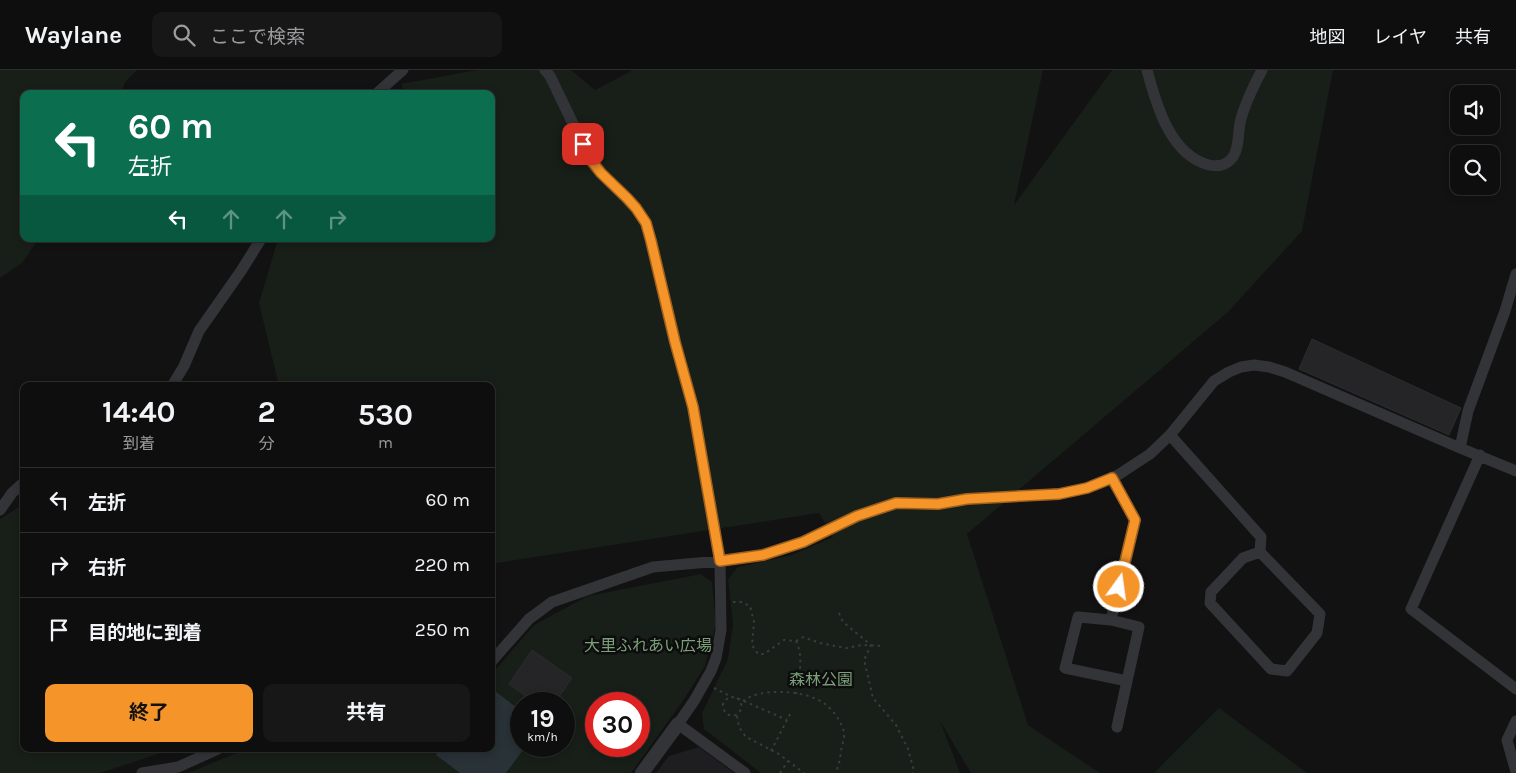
<!DOCTYPE html>
<html lang="ja">
<meta charset="utf-8">
<style>
:root{--surface:#0e0e0e;--page:#171717;--text:#f1f3f6;--muted:#9b9c9e;--line:#2e2e2e;--accent:#f49429}
body{margin:0;font-family:Karla,"Noto Sans JP",sans-serif;background:var(--page);color:var(--text);height:100vh;display:flex;flex-direction:column;font-size:19px;white-space:nowrap}
*{box-sizing:border-box;margin:0}
p{font-size:16px;color:var(--muted)}
.icon{flex:none;width:28px;height:28px;fill:none;stroke:currentColor;stroke-width:2;stroke-linecap:round;stroke-linejoin:round}
.map{position:relative;flex:1;overflow:hidden}
.drawer{position:absolute;left:20px;top:312px;width:475px;height:370px;display:flex;flex-direction:column;background:var(--surface);border-radius:10px;box-shadow:0 2px 8px #0003,0 0 0 1px var(--line)}
.drawer>*{flex:none}
.top-card{position:absolute;left:20px;top:20px;width:475px;height:152px;border-radius:10px;box-shadow:0 2px 8px #0003,0 0 0 1px var(--line);background:#0b6e4f;color:#fff;overflow:hidden}
.buttons{position:absolute;left:1450px;top:15px;display:grid;gap:10px}
.buttons a{display:grid;place-items:center;width:50px;height:50px;border-radius:10px;background:var(--surface);box-shadow:0 2px 8px #0003,0 0 0 1px var(--line);font-size:25px}
.speed{position:absolute;left:510px;top:622px;display:flex;gap:10px;font-size:25px;font-weight:700;text-align:center}
.speed>*{display:grid;place-content:center;width:65px;height:65px;border-radius:50%;background:var(--surface);box-shadow:0 2px 8px #0003,0 0 0 1px var(--line);line-height:1}
.speed small{font-size:12px;font-weight:400}
.speed .limit{border:8px solid #d22;background:#fff;color:#111}
.pin{position:absolute;display:grid;place-items:center;width:42px;height:42px;color:#fff;margin:-21px;border-radius:10px;box-shadow:0 2px 8px #0006}
.me{position:absolute;width:55px;margin:-28px;rotate:14deg;stroke-linejoin:round;filter:drop-shadow(0 0 4px #0008)}
.turn{display:flex;align-items:center;gap:18px;height:105px;padding:0 25px;font-size:22px}
.turn .icon{width:65px;height:65px;stroke-width:2.5}
.turn b{display:block;font-size:35px;line-height:42px}
.lanes{display:flex;align-items:center;height:48px;padding:0 25px;background:#0003;justify-content:center;gap:25px;direction:ltr}
.lanes .off{opacity:.35}
.eta{display:flex;justify-content:space-evenly;align-items:center;height:85px;text-align:center}
.eta b{font-size:30px;font-weight:700;line-height:35px}
.cta{display:flex;gap:10px;margin-top:auto;padding:10px 25px}
.cta a{flex:1;height:58px;border-radius:10px;background:var(--accent);color:#111;font-size:20px;font-weight:700;line-height:58px;text-align:center}
.cta a+a{background:var(--page);color:var(--text)}
ul{padding:0;list-style:none}
li{display:flex;align-items:center;gap:15px;height:65px;padding:0 25px;border-top:1px solid var(--line)}
li div{flex:1}
li b{display:block;font-size:19px}
li em{font-style:normal}
header{display:flex;align-items:center;gap:30px;box-sizing:border-box;height:70px;padding:0 25px;background:var(--surface);border-bottom:1px solid var(--line)}
header strong{font-size:24px}
nav{display:flex;gap:28px;margin-inline-start:auto;font-size:18px}
.search{width:350px;height:45px;background:var(--page);display:flex;align-items:center;gap:12px;box-sizing:border-box;padding:0 18px;border-radius:10px;color:var(--muted);font-size:19px}
.map>svg:first-child{display:block}
.built{fill:#1e1e20}
.green{fill:#181e18;fill-rule:evenodd}
.water{fill:#283237}
.building{fill:#252527;stroke:#2c2c2f}
.lines{fill:none;stroke-linecap:round;stroke-linejoin:round}
.path{stroke:#393c3f;stroke-width:2;stroke-dasharray:2.5 4;stroke-linecap:butt}
.minor{stroke:#333438;stroke-width:11}
.tertiary{stroke:#333438;stroke-width:14}
.route-casing{stroke:#9f601b;stroke-width:12}
.route{stroke:#f49429;stroke-width:9}
.labels{text-anchor:middle;stroke-width:5;stroke-linejoin:round;paint-order:stroke}
.park-label{font-size:16px;fill:#7ca079;stroke:#0d0d0e}
</style>
<header>
<strong>Waylane</strong>
<div class="search"><svg class="icon" aria-label="search" viewBox="0 0 24 24"><circle cx="10" cy="10" r="6"/><path d="M15 15l6 6"/></svg>ここで検索</div>
<nav><a>地図</a><a>レイヤ</a><a>共有</a></nav>
</header>
<div class="map">
<svg width="1516" height="703" viewBox="0 0 1516 703">
<rect width="100%" height="100%" fill="#121213"/>
<path class="built" d="M699,677L734,703H656L669,686Z"/>
<path class="green" d="M0,0H137L126,11L120,24H24V169H39L22,193L0,208Z
M477,0H571L595,20L633,0H1043L1014,135L1112,0H1333L1302,161L1228,242L967,464L1028,655L1100,703H971L940,651L960,703H761L704,659L702,643L728,589L733,555L728,509L738,497L792,485L833,467L819,443L491,494V316H279L259,233L278,169H491V24H405L401,14Z
M24,434V679H172L100,703H0V449Z
M701,504L712,512L716,554L705,596L682,632L631,703H185L193,701L246,679H491V605L534,555L588,526ZM521,634H564V676H521ZM596,634H639V676H596Z
M1219,638L1307,703H1154Z"/>
<path class="water" d="M491,618L521,641V676H526L506,703H460L436,685L439,679H491Z"/>
<path class="building" d="M1312,269L1461,338L1449,365L1299,299Z
M532,580L572,608L554,634H537L509,614Z"/>
<g class="lines">
<path class="path" d="M733,532H741L750,536L754,552L752,575L758,584H764L784,570L796,571C804,588 799,606 796,624
M839,543L843,552L871,575L864,590L873,628L896,655L908,679L914,701L913,703
M796,571L803,567L820,573L846,578L862,575L883,576
M714,618L732,627
M737,628C743,633 743,640 736,645C728,647 723,643 723,634C726,628 730,626 737,628L787,650
M743,631C761,617 807,620 825,634C834,641 841,651 844,662C845,668 842,675 841,681C840,689 839,696 835,703
M737,646L739,657L746,667L779,684L804,703
M771,681L790,644
M780,703L788,691"/>
<path class="minor" d="M545,0L550,6L590,89L601,103L636,138L646,153L651,171L675,272L693,337L720,491L721,560L716,588L711,601L694,631L678,654L745,703
M1147,0C1156,34 1170,85 1209,95C1218,97 1227,95 1233,87C1239,78 1238,64 1240,53C1244,35 1253,17 1262,0
M376,24L403,0
M1516,204L1505,241L1468,341L1460,378L1516,401
M172,316L184,296L199,261L241,201L261,169
M1170,365L1261,467L1260,482L1320,544L1317,563L1287,601L1271,599L1210,533L1211,522L1243,488L1260,482
M1480,385L1411,539L1516,619
M0,440L12,423L24,412
M1111,550L1078,547L1065,598L1127,611L1139,557L1111,550L1135,450L1112,407
M491,592L529,549L552,532L653,497L720,491L763,485L803,472L857,446L897,433L938,434L967,429L1059,424L1087,418L1118,405L1150,384L1170,365L1214,311L1229,302L1241,297L1254,295L1269,297L1285,302L1460,378
M1516,651L1507,670L1516,702
M1117,657L1127,611
M142,703L178,697L218,679"/>
<path class="tertiary" d="M642,703L678,654"/>
</g>
<g class="lines">
<g class="route-casing">
<path id="route" d="M583,74L590,89L601,103L627,128L636,138L646,153L651,171L675,272L693,337L720,491L763,485L803,472L857,446L896,433L938,434L967,429L1059,424L1087,418L1112,408L1135,450L1119,517"/>
</g>
<use href="#route" class="route"/>
</g>
<g class="labels">
<g class="park-label">
<text x="648" y="581">大里ふれあい広場</text>
<text x="821" y="615">森林公園</text>
</g>
</g>
</svg>
<div class="buttons">
<a><svg class="icon" aria-label="sound" viewBox="0 0 24 24"><path d="M4 9h4l5-4v14l-5-4H4zM17 9q2 3 0 6"/></svg></a>
<a><svg class="icon" aria-label="search" viewBox="0 0 24 24"><circle cx="10" cy="10" r="6"/><path d="M15 15l6 6"/></svg></a>
</div>
<div class="speed"><div>19<small>km/h</small></div><div class="limit">30</div></div>
<div class="pin" style="left:583px;top:74px;background:#d93025"><svg class="icon" aria-label="arrive" viewBox="0 0 24 24"><path d="M6 21V4h12l-3 4 3 4H6"/></svg></div>
<svg class="me" style="left:1119px;top:517px" viewBox="-20 -20 40 40"><circle r="17" fill="#f49429" stroke="#fff" stroke-width="3"/><path d="M0-11L8 9 0 5-8 9z" fill="#fff"/></svg>
<div class="top-card">
<div class="turn"><svg class="icon" aria-label="left" viewBox="0 0 24 24"><path d="M17 20v-9H6M10 6l-5 5 5 5"/></svg><div><b>60 m</b>左折</div></div>
<div class="lanes"><svg class="icon" aria-label="left" viewBox="0 0 24 24"><path d="M17 20v-9H6M10 6l-5 5 5 5"/></svg><svg class="icon off" aria-label="ahead" viewBox="0 0 24 24"><path d="M12 20V5M6 11l6-6 6 6"/></svg><svg class="icon off" aria-label="ahead" viewBox="0 0 24 24"><path d="M12 20V5M6 11l6-6 6 6"/></svg><svg class="icon off" aria-label="right" viewBox="0 0 24 24"><path d="M7 20v-9h11M14 6l5 5-5 5"/></svg></div>
</div>
<section class="drawer">
<div class="eta">
<div><b>14:40</b><p>到着</p></div>
<div><b>2</b><p>分</p></div>
<div><b>530</b><p>m</p></div>
</div>
<ul>
<li><svg class="icon" aria-label="left" viewBox="0 0 24 24"><path d="M17 20v-9H6M10 6l-5 5 5 5"/></svg><div><b>左折</b></div><em>60 m</em></li>
<li><svg class="icon" aria-label="right" viewBox="0 0 24 24"><path d="M7 20v-9h11M14 6l5 5-5 5"/></svg><div><b>右折</b></div><em>220 m</em></li>
<li><svg class="icon" aria-label="arrive" viewBox="0 0 24 24"><path d="M6 21V4h12l-3 4 3 4H6"/></svg><div><b>目的地に到着</b></div><em>250 m</em></li>
</ul>
<div class="cta"><a>終了</a><a>共有</a></div>
</section>
</div>
